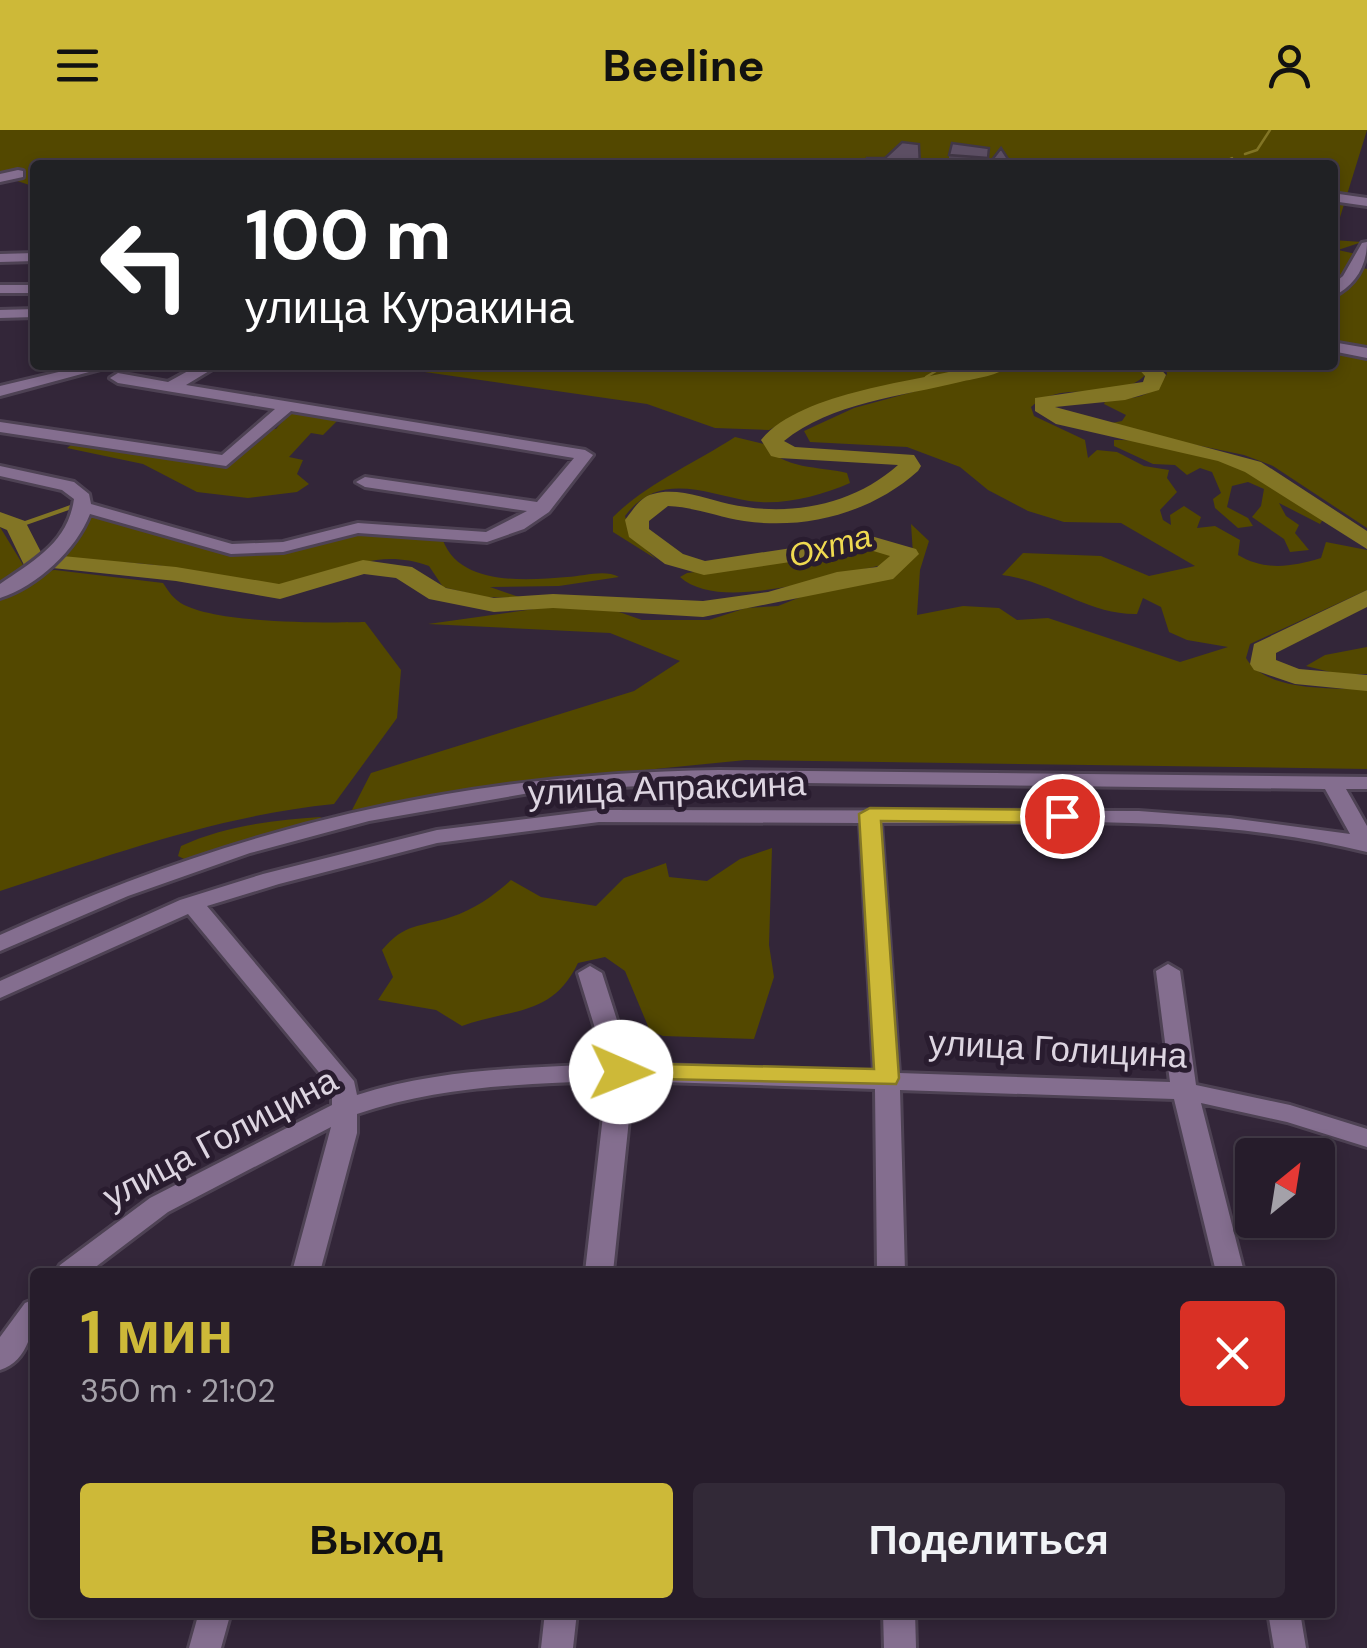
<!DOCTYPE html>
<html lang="ru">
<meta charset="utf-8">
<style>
:root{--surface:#261c2b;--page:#322937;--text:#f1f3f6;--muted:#a4a1a9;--line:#423a47;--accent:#cdb938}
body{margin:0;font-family:"DM Sans",sans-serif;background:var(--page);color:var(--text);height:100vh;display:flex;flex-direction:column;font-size:38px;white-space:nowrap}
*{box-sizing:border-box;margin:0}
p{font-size:32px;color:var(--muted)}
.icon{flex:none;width:55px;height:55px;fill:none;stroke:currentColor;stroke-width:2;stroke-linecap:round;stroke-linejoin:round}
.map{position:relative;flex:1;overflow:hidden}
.details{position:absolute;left:30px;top:1138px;width:1305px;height:350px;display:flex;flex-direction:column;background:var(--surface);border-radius:10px;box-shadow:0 5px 15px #0003,0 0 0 2px var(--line)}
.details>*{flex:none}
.guide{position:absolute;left:30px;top:30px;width:1308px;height:210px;border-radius:10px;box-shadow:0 5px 15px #0003,0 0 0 2px var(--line);background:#202124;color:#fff;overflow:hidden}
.needle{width:65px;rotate:30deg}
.tools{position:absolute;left:1235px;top:1008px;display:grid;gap:20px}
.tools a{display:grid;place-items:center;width:100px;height:100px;border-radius:10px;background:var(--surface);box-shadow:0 5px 15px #0003,0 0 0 2px var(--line);font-size:50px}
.pin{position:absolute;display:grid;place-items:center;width:85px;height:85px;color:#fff;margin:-42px;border:5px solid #fff;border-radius:50%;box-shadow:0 2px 10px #0007}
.me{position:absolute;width:110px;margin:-55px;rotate:91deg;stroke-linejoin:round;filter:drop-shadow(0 0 8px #0008)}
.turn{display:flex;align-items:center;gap:35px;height:210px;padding:0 50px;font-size:45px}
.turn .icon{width:130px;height:130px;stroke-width:2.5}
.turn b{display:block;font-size:70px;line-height:85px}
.round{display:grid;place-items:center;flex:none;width:105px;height:105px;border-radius:10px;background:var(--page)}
.summary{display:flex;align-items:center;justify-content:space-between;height:170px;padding:0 50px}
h1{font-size:60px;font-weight:700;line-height:75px;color:var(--accent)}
.primary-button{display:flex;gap:20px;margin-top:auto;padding:20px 50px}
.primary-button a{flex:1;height:115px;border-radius:10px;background:var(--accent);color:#111;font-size:40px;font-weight:700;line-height:115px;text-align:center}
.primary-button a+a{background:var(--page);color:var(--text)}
header{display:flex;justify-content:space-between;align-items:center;height:130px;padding:0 50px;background:var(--accent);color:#111;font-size:45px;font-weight:700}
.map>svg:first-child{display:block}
.green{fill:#534800}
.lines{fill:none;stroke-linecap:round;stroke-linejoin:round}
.stream-far1{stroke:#827525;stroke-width:2.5}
.stream{stroke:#827525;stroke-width:4}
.river{fill:#827525;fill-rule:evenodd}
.minor-casing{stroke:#4e4254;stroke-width:6}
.minor{fill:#846e8f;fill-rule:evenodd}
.wall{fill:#504456}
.building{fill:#5d4f64;stroke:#413746;stroke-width:2.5}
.route{fill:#cdb938;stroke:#857824;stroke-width:2.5}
.labels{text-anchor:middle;stroke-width:10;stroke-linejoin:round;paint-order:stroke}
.far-water-label{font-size:32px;font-style:italic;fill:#f0da50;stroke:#291c2f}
.street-label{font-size:35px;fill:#ddd5e1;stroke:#291c2f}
</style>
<header><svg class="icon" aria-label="menu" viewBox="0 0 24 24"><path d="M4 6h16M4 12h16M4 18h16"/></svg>Beeline<svg class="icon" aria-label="person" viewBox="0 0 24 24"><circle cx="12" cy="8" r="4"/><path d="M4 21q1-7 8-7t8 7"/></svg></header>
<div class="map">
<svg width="1367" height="1518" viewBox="0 0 1367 1518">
<rect width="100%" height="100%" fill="#332639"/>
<path class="green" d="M0,0H1367L1333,110L1362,112L1338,120L1356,124L1359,137L1367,139V218L1333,213L1332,35H35V57L0,45Z
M1333,220L1367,227V398L1273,336L1244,325L1101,295L1122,291L1126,285L1104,274L1106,269C1133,269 1152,269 1167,244L1165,235H1332Z
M376,235H977L883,263L810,278L769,300L715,298L647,274Z
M1012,235H1141L1150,240C1116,280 1066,245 1031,277L1034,286L1085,310L1088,328L1097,320L1117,322L1144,336L1169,340L1167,348L1177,362L1160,380L1163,390L1171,395L1170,385L1184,376L1201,387L1197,398L1215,396L1240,410L1238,425C1265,441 1291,437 1321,428L1326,412L1367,420V460L1250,514L1246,528C1266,562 1333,558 1367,559V639L746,630L493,655L352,680L371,643L634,561L680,531L610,503L428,494L548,477L602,476L642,490H709L746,478L778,476L841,451L887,446L913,424L911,394L929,411L920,440L917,485L963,476L999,478L1017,490L1048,488L1180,532L1228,517L1187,510L1169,502L1161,477L1143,468L1137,484C1088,485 1051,451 1002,445L1023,423L1101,426L1149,446L1195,436L1121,393L1064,392L1028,381L988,360L960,337L907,317L810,312L804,301L854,278Z
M290,282L339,289L323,305L311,303L289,327L303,330L297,344L309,354L297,362L248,368L197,362L143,334L67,318L79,309L226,331L259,312L270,299H276Z
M735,307L764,314C783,340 819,336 847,343L850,353C820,366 782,376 749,371C704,363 659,341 625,386L631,405L656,429L613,402V387C646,354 695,333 735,307Z
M1114,310C1189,308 1266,344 1324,388L1320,394L1279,373L1286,386L1299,395L1295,403L1309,420L1290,422L1284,409L1252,387L1261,376L1264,359L1248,352L1232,356L1227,377L1248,388L1253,396L1238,398L1215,378L1213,369L1221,363L1212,342L1200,338L1187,345L1175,335L1153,334L1114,316Z
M83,377L247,420L335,402L441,404C454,456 523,451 567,447C584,446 605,439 619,447L559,456L490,457L522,468L484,467L443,457L429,436C364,413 336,454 278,456C240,456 201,442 163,436C130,431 96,432 62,430Z
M0,397L28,443L55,440L163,453C167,459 172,467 178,471C207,494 326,493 365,492L401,540L397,588L334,674C217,686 111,725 0,761Z
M872,419L899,424L889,434C837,442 722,485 680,447L687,443Z
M1367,517V544H1338L1306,536L1325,525Z
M320,687L325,690L186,730L178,726L181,716C224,696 274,690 320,687Z
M772,718L769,815L774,847L754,909L663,906L650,901L625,841L605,827L578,833C552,887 512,878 462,896L436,880L378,870L393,847L382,820C406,792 418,798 451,787C475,779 493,766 511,750L541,767L596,776L624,748L666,733L669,747L707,751L740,729Z"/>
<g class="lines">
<path class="stream-far1" d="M1245,24L1257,20L1270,0
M1218,35L1232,28
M921,256L926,247L946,235"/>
<path class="stream" d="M920,257L922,254
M17,396L71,377"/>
<path class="river" d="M978,235H1010C999,246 976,248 960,252C903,266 830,273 784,311L795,317L914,325L921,336L918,341C871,383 806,400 744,391C718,387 694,377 668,376L649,391V399L683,424L705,431L871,406L916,419L919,424L893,449L703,487L553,478L494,482L429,469L396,448L364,444L280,469L176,451L24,435L7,400L0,397V382L25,391L42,424L176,437L279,454L363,430L412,437L446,458L494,468L553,464L703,471L768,462L837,442L877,437L890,426L870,420L704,445L665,434L629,407L625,390C632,381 641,366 653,364C678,357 705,369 729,374C788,387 852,376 898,335L779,328L771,326L761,310C801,261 918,252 978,235Z
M1135,235H1157L1166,245L1159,260L1125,270L1055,277L1261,332L1367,401V419L1245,342L1218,331L1056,294L1035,281V268L1143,252L1145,246Z
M1367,460V477L1276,523V530L1299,539L1367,545V561L1295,554L1254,540L1250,534L1254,514Z"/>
<g class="minor-casing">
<path id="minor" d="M18,40L23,41V47L0,52V44Z
M1332,63L1367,68V76L1332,71Z
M1367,112C1367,136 1355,156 1332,167V155L1343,146L1362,113Z
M35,123V131L0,132V124Z
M0,155H35V163H0Z
M35,179V187L0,188V180Z
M1332,212L1367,218V228L1332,221Z
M88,235H115L0,266V256Z
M199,235H219L186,255L585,320L593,325L549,382L524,399L487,412L358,403L283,422L231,424L90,384C76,420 37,456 0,468V454C33,431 68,413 74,369L62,360L0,346V336L74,352L89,364L91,374L232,414L283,412L358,393L486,402L527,381L365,357L356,352L365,347L537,372L574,328L291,281L226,336L0,302V292L222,325L275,279L118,253L110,248L118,243L168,252Z
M719,640L1367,647V659H1346L1367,696V722C1210,683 1042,693 881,693L899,943L1170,952L1156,841L1168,834L1180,841L1196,955L1290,975L1367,999V1017L1287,992L1201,973L1244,1142H1216L1174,969L900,960L905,1142H877L875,959L633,951L613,1142H585L607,951C521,954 439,956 357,984V1003L320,1142H292L331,997L168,1082L89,1142H56L60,1135L150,1068L332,975V958L188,784L0,868V851L180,770L263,744L437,700L599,680L1139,681L1230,688L1350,704L1325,659L719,652L541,661L369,691L250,723L128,766L0,821V805C235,698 460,643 719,640ZM599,692L860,693L874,942L631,934L602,843L590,836L578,843L606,934C521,938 439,939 357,965L354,951L207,776L279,754L437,713Z
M35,1169C35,1196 29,1231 0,1240V1207L25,1173Z
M199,1482H231L221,1518H189Z
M545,1482H577L573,1518H541Z
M883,1482H915L916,1518H884Z
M1268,1482H1300L1306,1518H1274Z"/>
</g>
<use href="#minor" class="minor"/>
</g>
<path class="wall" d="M989,18L987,35L949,31V25Z"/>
<path class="building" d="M902,12L919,14L920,35H867V28H885Z
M952,13L989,18L988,28L949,25Z
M1001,18L1012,35H988Z
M987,32L985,35H957V34Z"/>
<path class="route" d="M870,678L1062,680L1073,686L1062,693L881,691L899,948L896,954L612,948L609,942L621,933L874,939L859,684Z"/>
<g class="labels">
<g class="far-water-label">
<text transform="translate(830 416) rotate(-15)" y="11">Охта</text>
</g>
<g class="street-label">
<text transform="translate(667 658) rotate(-2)" y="12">улица Апраксина</text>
<text transform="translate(1058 919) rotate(3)" y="12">улица Голицина</text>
<text transform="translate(220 1008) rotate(-28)" y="12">улица Голицина</text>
</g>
</g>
</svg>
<div class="tools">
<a><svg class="needle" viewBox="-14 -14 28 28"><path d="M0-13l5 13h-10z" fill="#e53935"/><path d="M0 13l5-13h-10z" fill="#a4a1a9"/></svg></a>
</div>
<div class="pin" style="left:1062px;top:686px;background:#d93025"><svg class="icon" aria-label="arrive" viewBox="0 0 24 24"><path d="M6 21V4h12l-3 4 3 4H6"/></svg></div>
<svg class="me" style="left:621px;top:942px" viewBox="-20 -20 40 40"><circle r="19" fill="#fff"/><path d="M0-13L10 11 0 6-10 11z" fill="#cdb938"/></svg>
<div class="guide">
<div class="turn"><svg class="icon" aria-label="left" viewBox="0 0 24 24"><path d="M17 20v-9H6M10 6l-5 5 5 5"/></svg><div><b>100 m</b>улица Куракина</div></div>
</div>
<section class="details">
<div class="summary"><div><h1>1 мин</h1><p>350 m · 21:02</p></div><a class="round" style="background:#d93025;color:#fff"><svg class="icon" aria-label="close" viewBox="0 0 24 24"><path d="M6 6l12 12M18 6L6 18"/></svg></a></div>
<div class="primary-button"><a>Выход</a><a>Поделиться</a></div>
</section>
</div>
